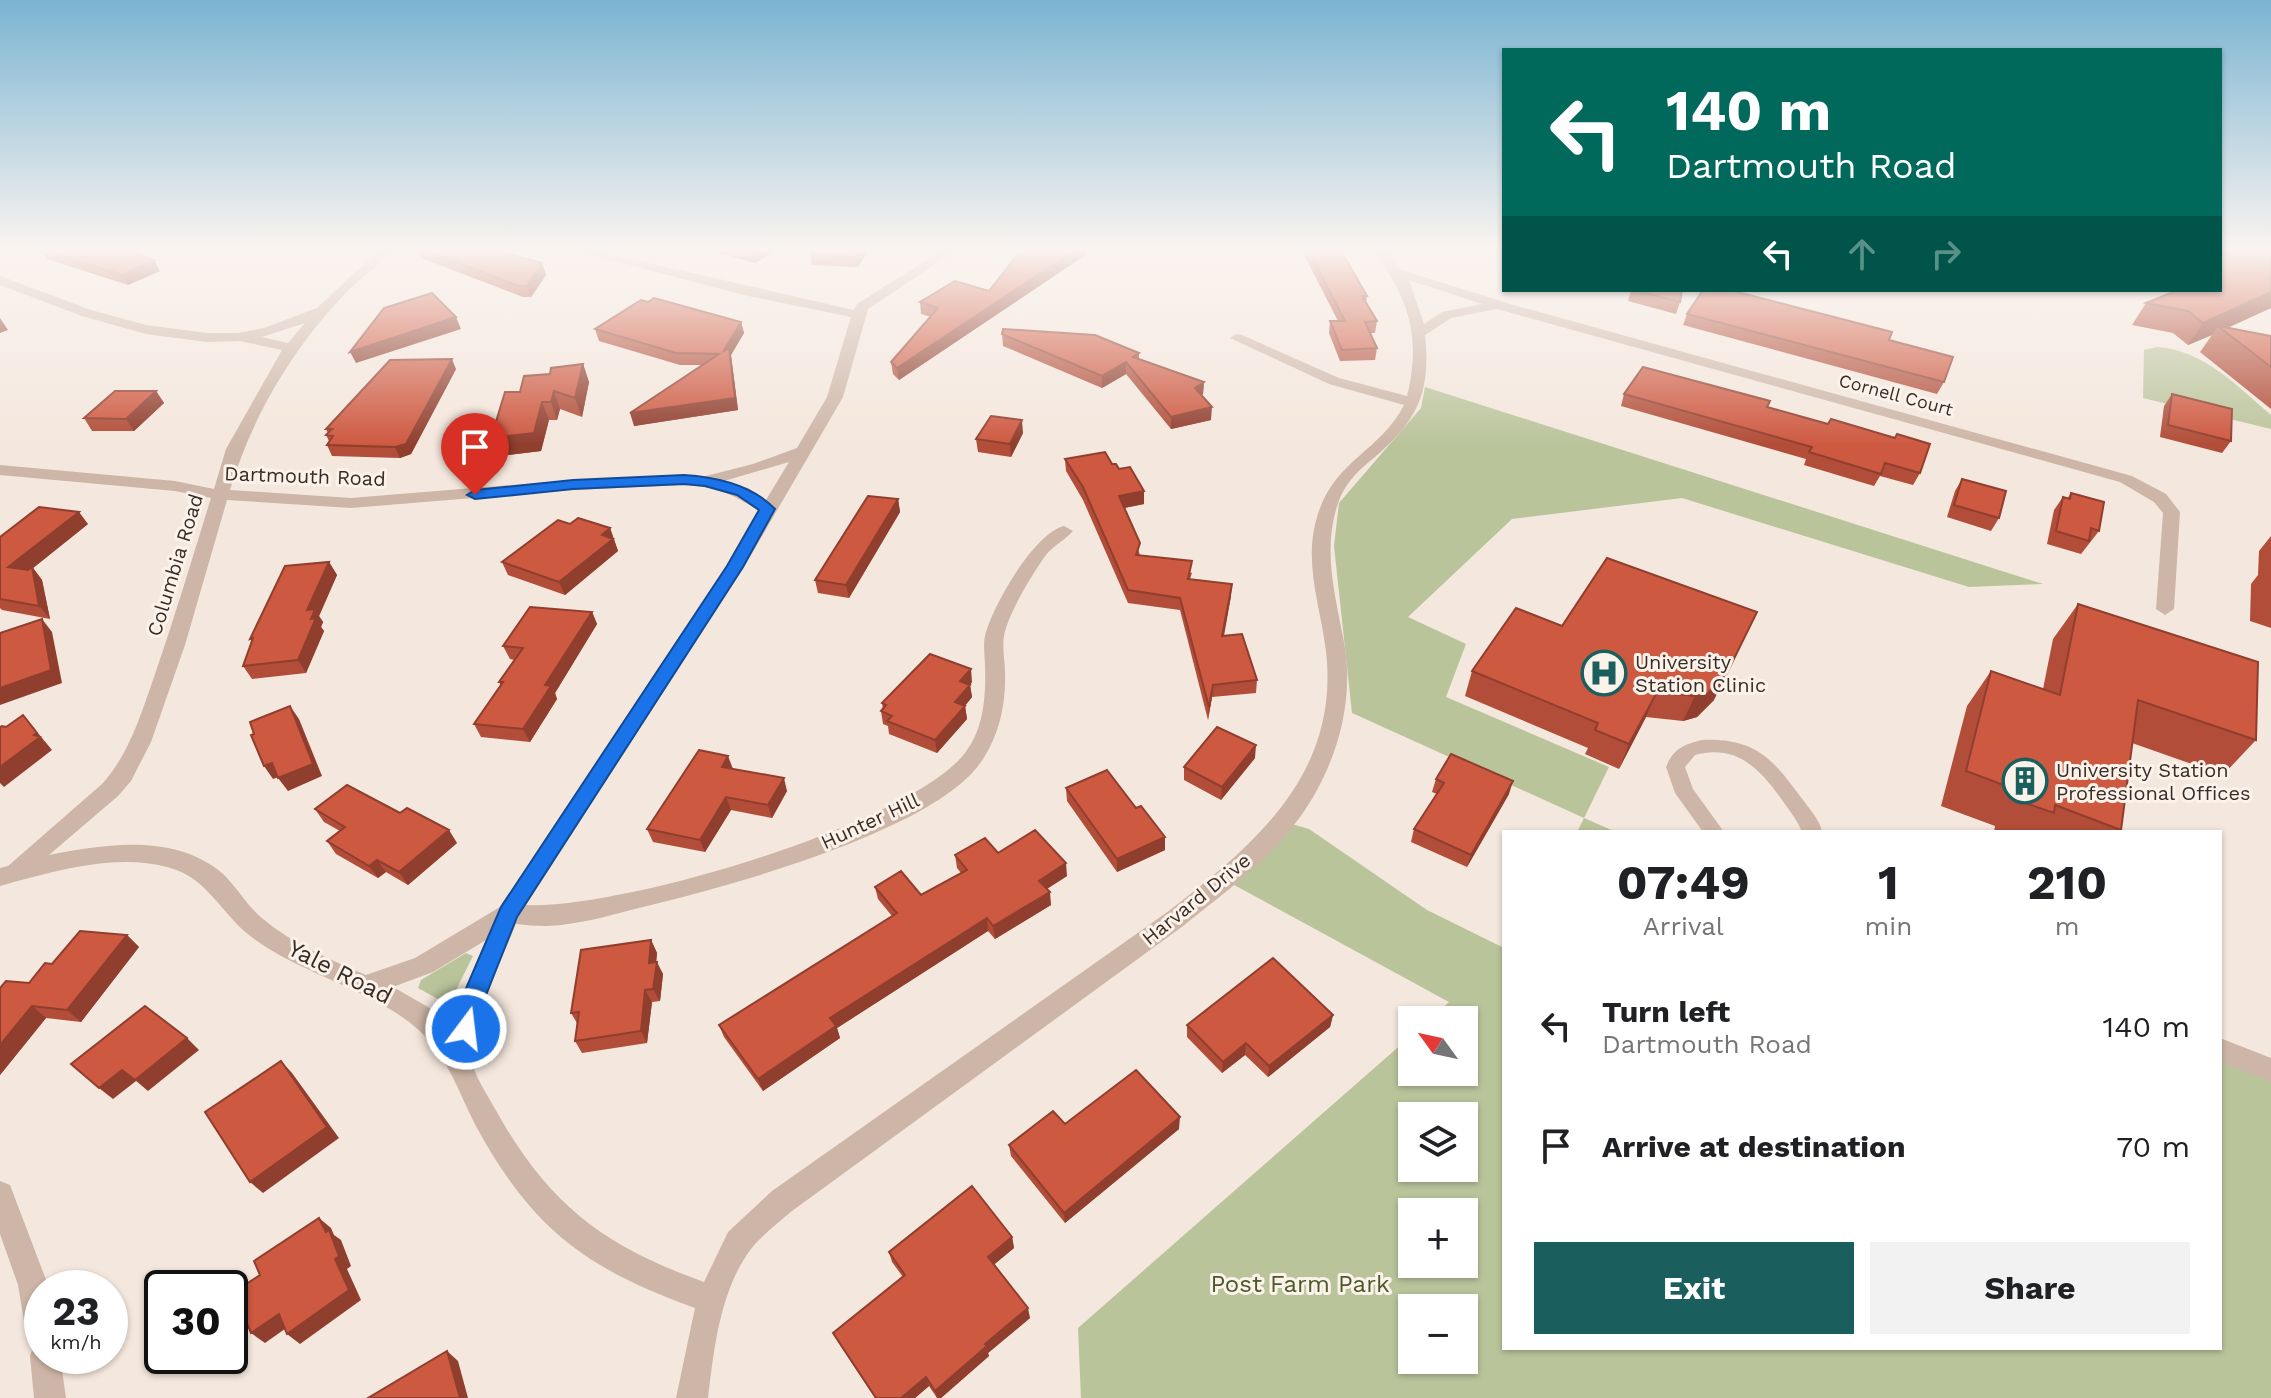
<!DOCTYPE html>
<meta charset="utf-8">
<style>
:root{--surface:#fff;--page:#f2f2f2;--text:#202124;--muted:#757577;--accent:#1b5e5e}
body{margin:0;font-family:"Work Sans",sans-serif;background:var(--page);color:var(--text);height:100vh;display:flex;flex-direction:column;font-size:30px;white-space:nowrap}
*{box-sizing:border-box;margin:0}
p{font-size:26px;color:var(--muted)}
.icon{flex:none;width:44px;height:44px;fill:none;stroke:currentColor;stroke-width:2;stroke-linecap:round;stroke-linejoin:round}
.map{position:relative;flex:1;overflow:hidden}
.sheet{position:absolute;left:1502px;top:830px;width:720px;height:520px;display:flex;flex-direction:column;background:var(--surface);border-radius:0px;box-shadow:0 2px 6px #0004}
.sheet>*{flex:none}
.top-card{position:absolute;left:1502px;top:48px;width:720px;height:244px;border-radius:0px;box-shadow:0 2px 6px #0004;background:#00695c;color:#fff;overflow:hidden}
.needle{width:52px;rotate:303deg}
.controls{position:absolute;left:1398px;top:1006px;display:grid;gap:16px}
.controls a{display:grid;place-items:center;width:80px;height:80px;border-radius:0px;background:var(--surface);box-shadow:0 2px 6px #0004;font-size:40px}
.speed{position:absolute;left:24px;top:1270px;display:flex;gap:16px;font-size:40px;font-weight:700;text-align:center}
.speed>*{display:grid;place-content:center;width:104px;height:104px;border-radius:50%;background:var(--surface);box-shadow:0 2px 6px #0004;line-height:1}
.speed small{font-size:20px;font-weight:400}
.speed .limit{border:4px solid #111;border-radius:12px;background:#fff;color:#111}
.pin{position:absolute;display:grid;place-items:center;width:68px;height:68px;color:#fff;margin:-82px -34px;border-radius:50% 50% 50% 0;rotate:-45deg;box-shadow:0 0 8px #0007}
.pin .icon{rotate:45deg}
.me{position:absolute;width:88px;margin:-44px;rotate:15deg;stroke-linejoin:round;filter:drop-shadow(0 0 6px #0008)}
.turn{display:flex;align-items:center;gap:28px;height:168px;padding:0 32px;font-size:36px}
.turn .icon{width:104px;height:104px;stroke-width:2.5}
.turn b{display:block;font-size:56px;line-height:68px}
.lanes{display:flex;align-items:center;height:76px;padding:0 32px;background:#0003;justify-content:center;gap:40px;direction:ltr}
.lanes .off{opacity:.35}
.eta{display:flex;justify-content:space-evenly;align-items:center;height:136px;text-align:center}
.eta b{font-size:48px;font-weight:700;line-height:56px}
.primary-button{display:flex;gap:16px;margin-top:auto;padding:16px 32px}
.primary-button a{flex:1;height:92px;border-radius:0px;background:var(--accent);color:#fff;font-size:32px;font-weight:700;line-height:92px;text-align:center}
.primary-button a+a{background:var(--page);color:var(--text)}
ul{padding:0;list-style:none}
li{display:flex;align-items:center;gap:24px;height:120px;padding:0 32px}
li div{flex:1}
li b{display:block;font-size:30px}
li em{font-style:normal}
.map>svg:first-child{display:block}
.green{fill:#bac49b;fill-rule:evenodd}
.lines{fill:none;stroke-linecap:round;stroke-linejoin:round}
.lane{fill:#cdb6a7;fill-rule:evenodd}
.street{fill:#cdb6a7;fill-rule:evenodd}
.wall{fill:#b14d38}
.shaded-wall{fill:#903e2e}
.building{fill:#ce5941;stroke:#903e2e;stroke-width:2}
.route{fill:#1a73e8;stroke:#114b97;stroke-width:2}
.labels{text-anchor:middle;stroke-width:6;stroke-linejoin:round;paint-order:stroke}
.far-street-label{font-size:18px;fill:#392c28;stroke:#fbf2ea}
.street-label{font-size:20px;fill:#392c28;stroke:#fbf2ea}
.poi-label{font-size:20px;fill:#392c28;stroke:#fbf2ea;text-anchor:start}
.near-street-label{font-size:24px;fill:#392c28;stroke:#fbf2ea}
.near-park-label{font-size:24px;fill:#4c5a2a;stroke:#fbf2ea}
</style>
<div class="map">
<svg width="2271" height="1398" viewBox="0 0 2271 1398">
<rect width="100%" height="100%" fill="#f4e7dd"/>
<path class="green" d="M2157,347C2204,350 2237,386 2271,415V429L2143,398L2144,350Z
M1425,387L2043,584L1969,587L1682,498L1512,519L1408,617L1466,644L1446,697L1609,767L1584,818L1616,832H1577L1584,818L1352,713L1334,546L1339,503L1421,408Z
M1285,822L1309,829L1427,910L1504,948V1348H2220V1050L2271,1070V1398H1081L1078,1328L1412,1035V1072H1464V1020H1430L1449,1002L1225,880ZM1412,1116H1464V1168H1412ZM1412,1212H1464V1264H1412ZM1412,1308H1464V1360H1412Z
M466,953L473,956L450,1002L445,1003L418,988L421,980Z"/>
<g class="lines">
<path class="lane" d="M1702,740C1756,738 1773,759 1803,800C1810,810 1820,820 1822,832H1802C1798,821 1789,810 1782,800C1760,769 1737,744 1695,755L1685,767L1693,789L1724,832H1703L1675,793L1666,767C1674,748 1683,745 1702,740Z"/>
<path class="street" d="M380,249H393C379,266 359,279 344,295C292,349 251,419 230,490L351,498L573,480L706,476L753,464L797,448L827,397L851,317L748,296L567,249H588L854,310L857,304L944,249H958L868,309L843,397L744,567L526,905C618,910 909,825 965,753C984,729 986,695 985,666C985,657 983,645 985,636C992,607 1034,533 1064,526L1073,531C1065,540 1053,546 1046,555C1032,574 1008,614 1004,636C1002,647 1005,661 1005,673C1006,703 1000,733 983,759C939,830 728,886 647,906C615,914 580,925 546,926C536,926 526,925 516,924C499,966 476,1012 472,1057C471,1071 487,1094 494,1107C547,1203 601,1245 704,1282L728,1232L772,1191L1166,913C1254,845 1340,775 1326,651C1321,610 1305,566 1315,525C1329,461 1379,454 1404,405L1329,384L1230,338L1237,334L1242,335L1339,378L1407,396C1422,335 1408,297 1372,249H1385L1402,270L1510,304L2132,476L2166,494L2180,512L2174,609L2165,615L2156,609L2163,513L2154,502L2120,482L1497,309L1451,318L1425,335C1431,392 1418,420 1375,457C1361,468 1347,481 1340,498C1321,546 1335,594 1344,642C1356,707 1333,777 1291,829C1262,866 1219,897 1183,926L792,1211C778,1223 762,1235 751,1249C720,1290 714,1349 708,1398H676L695,1308C587,1269 533,1230 477,1128C462,1100 452,1068 431,1043C389,992 303,978 249,935C220,912 207,877 167,867C114,853 52,872 0,886V868L8,866L102,784C129,754 140,717 153,680C174,620 192,559 211,498L175,491L0,475V465L175,481L214,489L226,449L282,350L240,341L207,342L146,334L82,316L0,285V276L91,310L146,325L207,333H238L264,328L317,308ZM1409,280L1482,304L1442,312L1424,324ZM305,323L288,343L262,337ZM789,462L766,500L748,488L724,481ZM684,485C714,486 735,495 759,511L726,566L500,907L415,958L366,975C331,960 293,944 263,919C247,906 237,887 222,873C174,833 105,844 49,855L118,796L131,781L151,742L185,645L227,500L351,508L573,490ZM486,940L461,1000L453,1031L428,1007L393,987L433,972Z
M2220,1038L2271,1058V1082L2220,1062Z
M0,1181L10,1185L48,1285V1288H42V1356H60L66,1398H34L30,1356L32,1350L27,1339L18,1285L0,1234Z"/>
</g>
<path class="wall" d="M29,249H125L160,271L128,285L47,259L45,255Z
M417,249H491L542,263L546,275L531,297H523L421,258Z
M704,249H777L755,263Z
M869,249L858,267L812,265L810,254Z
M1301,249H1340L1367,296L1366,303L1377,321L1375,333H1370L1377,348L1375,360L1340,361L1329,333L1330,321H1338Z
M2271,249V308L2228,327L2271,336V409L2200,352L2212,335L2188,345L2173,333L2132,325L2146,303L2220,290Z
M1084,256L899,380L893,374L891,362L931,317L921,314L920,302L989,291Z
M1631,290L1680,302L1676,314L1628,301Z
M648,302L741,322L744,333L731,355L738,410L634,426L702,365H680L599,341L595,329Z
M1687,314L1889,340L1944,382L1937,394L1683,325Z
M1002,334L1139,353V359L1204,382L1203,394L1201,395L1211,420L1171,429L1126,374L1102,388L1003,346Z
M583,364L589,382L582,417L560,409L557,420H549L541,451L499,456L491,438L520,392L550,374Z
M456,369L411,454L400,458L332,456L327,445L329,441L326,435L328,434L326,429Z
M156,391L164,403L134,431H92L84,418Z
M1624,394L1770,401L1768,407L1920,473L1913,485L1880,476L1874,486L1804,465L1806,459L1621,406Z
M2172,394L2231,441L2222,453L2160,437L2164,406Z
M1023,433L1011,457L978,452L976,439Z
M1065,459L1112,464L1119,469L1144,491V504L1124,508L1140,555L1192,573L1190,579L1231,596L1224,636L1257,680L1256,693L1212,697L1208,720L1180,610L1128,603L1083,500L1066,471Z
M1962,479L1999,518L1991,531L1947,517L1955,491Z
M2071,493L2099,531L2081,554L2047,544L2054,510L2063,497L2067,499Z
M898,499L900,512L849,598L818,593L815,580Z
M88,524L33,568L42,580L50,619L2,610L0,608V537Z
M570,524L610,528L618,551L565,595L508,575L502,562Z
M2271,536V628L2250,621L2251,584L2258,575L2259,551Z
M329,562L337,575L319,616L323,622L321,627L324,631L306,673L252,679L243,666L252,642L250,639Z
M2078,604L2256,740L2223,775L2132,743L2121,830L2119,832H1994L1995,826L1941,806L1967,706L1991,671L2043,689L2053,639Z
M1516,608L1714,700L1697,717L1683,721L1646,717L1619,769L1585,754L1588,748L1465,696L1472,671Z
M592,612L597,624L555,693L557,699L530,742L481,737L474,724L501,686L499,682L515,660L510,659L503,646Z
M972,682L970,685L972,697L965,706L967,719L937,753L889,734L888,726L883,724L881,711L883,709L882,703Z
M1255,758L1221,800L1184,780V767Z
M733,769L787,791L772,818L731,810L705,852L653,842L647,829Z
M1436,779L1509,794L1467,867L1411,842L1414,829L1437,794L1432,792Z
M1066,788L1165,850L1117,872L1067,801Z
M315,809L457,843L408,885L386,872L378,878L336,854L327,841L340,831L324,822Z
M998,853L1067,876L1047,889L1051,905L995,939L988,931L837,1028L840,1038L763,1091L724,1037L719,1025L892,916L878,899L875,887L921,895L961,873L957,868L955,855Z
M127,935L139,947L81,1022L46,1018L0,1075L29,983L52,964Z
M651,940L657,953L656,962L663,974L660,1001L652,1002L647,1043L582,1053L575,1041L577,1023L571,1013Z
M1333,1015L1330,1027L1268,1077L1245,1055L1222,1073L1187,1037V1025Z
M1065,1124L1179,1129L1065,1223L1011,1156L1009,1145Z
M1012,1237L1014,1248L993,1265L1030,1318L988,1353L989,1356L941,1398H937L929,1386L915,1398H875L838,1342L833,1333L903,1277L892,1262L889,1252Z"/>
<path class="shaded-wall" d="M758,249H777L755,263L753,252Z
M861,249H869L858,267L856,257Z
M1077,249H1089L1084,256L899,380L897,368Z
M154,260L160,271L128,285L122,275Z
M542,263L546,275L531,297L527,286Z
M2271,292V308L2223,330L2218,326L2212,335L2188,345L2203,323Z
M456,317L461,329L356,363L350,352Z
M0,318L8,330L0,333Z
M741,322L744,333L731,355L738,410L634,426L630,413L723,352Z
M452,359L456,369L411,454L400,458L395,447Z
M1126,362V374L1102,388V376Z
M583,364L589,382L582,417L575,398Z
M1204,382L1203,394L1195,401V388Z
M156,391L164,403L134,431L126,419Z
M554,391L560,409L557,420L551,402Z
M542,402L549,420L541,451L499,456L491,438Z
M1212,407L1211,420L1171,429V417Z
M1022,420L1023,433L1011,457L1010,444Z
M1144,491V504L1119,509V496Z
M898,499L900,512L849,598L846,585Z
M79,512L88,524L33,568L42,580L50,619L8,567Z
M610,528L618,551L565,595L559,582L602,535Z
M329,562L337,575L319,616L323,622L321,627L324,631L306,673L298,660L307,610Z
M1232,584L1231,596L1221,649L1222,636Z
M592,612L597,624L555,693L557,699L530,742L523,729L545,685Z
M42,619L52,632L62,683L0,705V688Z
M1745,637L1714,700L1697,717L1683,721L1695,696Z
M971,669L972,682L962,694L960,681Z
M970,685L972,697L957,715L955,702Z
M1213,685L1212,697L1208,720L1209,707Z
M1657,692L1646,717L1619,769L1629,744Z
M290,706L299,719L322,776L288,791L278,778Z
M965,706L967,719L937,753L935,740Z
M23,715L52,750L4,787L0,783V767L34,735Z
M1256,745L1255,758L1221,800L1222,787Z
M728,756L733,769L722,767Z
M272,763L281,776L273,779L264,766Z
M784,778L787,791L772,818L768,805Z
M1513,781L1509,794L1467,867L1471,855Z
M726,797L731,810L705,852L700,840Z
M449,830L457,843L408,885L399,872Z
M1165,837V850L1117,872V859Z
M377,860L386,872L378,878L369,866Z
M1066,863L1067,876L1040,893L1039,881Z
M1050,892L1051,905L995,939L993,926Z
M987,918L988,931L837,1028L840,1038L763,1091L758,1079L830,1018Z
M127,935L139,947L81,1022L67,1010Z
M651,940L657,953L655,975L649,963Z
M657,962L663,974L660,1001L653,989Z
M645,990L652,1002L647,1043L641,1031Z
M32,1006L46,1018L0,1075V1045Z
M1333,1015L1330,1027L1268,1077L1269,1066Z
M187,1038L199,1050L148,1091L135,1080Z
M1246,1043L1245,1055L1222,1073L1223,1062Z
M281,1061L292,1073L339,1138L263,1193L250,1182Z
M122,1070L136,1081L113,1099L99,1088Z
M1180,1117L1179,1129L1065,1223L1064,1213Z
M319,1218L331,1228L334,1235L341,1240L351,1266L347,1269L361,1300L300,1344L287,1334L335,1259L326,1232Z
M1012,1237L1014,1248L990,1268L988,1257Z
M1028,1308L1030,1318L988,1353L989,1356L941,1398H937L935,1391L985,1344Z
M279,1314L292,1324L265,1343L251,1333Z
M447,1351L458,1361L468,1398H460Z
M926,1377L929,1386L915,1398H901Z"/>
<path class="building" d="M42,249H125L154,260L122,275Z
M422,249H491L542,263L527,286H518Z
M741,249H758L753,252Z
M813,249H861L856,257L810,254Z
M1022,249H1077L897,368L891,362L938,308L920,302L955,281L989,291Z
M1308,249H1340L1367,296H1362L1377,321L1365,322L1377,348L1342,350L1330,321H1345Z
M2220,249H2271V292L2203,323L2188,311L2146,303L2178,290H2220Z
M1633,290H1682L1680,302Z
M1703,290H1730L1892,332L1889,340L1953,357L1944,382L1687,314Z
M432,293L456,317L350,352L384,308Z
M654,298L741,322L723,352L729,348L735,398L630,413L719,354L676,353L595,329L641,300L648,302Z
M2218,326L2271,336V367Z
M1003,329L1095,335L1139,353L1133,357L1204,382L1195,388L1212,407L1171,417L1126,362L1102,376L1002,334Z
M452,359L406,444L395,447L327,445L333,436L326,435L332,429H326L390,360Z
M583,364L575,398L554,391L551,402H542L534,433L491,438L505,392H520L524,376L550,374L551,368Z
M1643,367L1770,401L1767,407L1828,424L1831,419L1895,438L1897,434L1930,444L1920,473L1885,463L1881,474L1809,452L1812,447L1624,394Z
M115,391H156L126,419L84,418Z
M2172,394L2232,409L2231,441L2168,425Z
M991,416L1022,420L1010,444L976,439Z
M1105,452L1112,464H1116L1119,469L1130,467L1144,491L1119,496L1140,543L1136,555L1192,561L1188,579L1232,584L1222,636L1242,634L1257,680L1213,685L1209,707L1180,598L1128,590L1083,487L1065,459Z
M1962,479L2006,491L1999,518L1954,505Z
M2071,493L2104,502L2099,531L2091,528L2089,541L2056,531L2063,497L2070,499Z
M868,496L898,499L846,585L815,580Z
M39,507L79,512L8,567L28,570L32,567L39,606L0,599V537Z
M578,518L610,528L602,535L613,539L559,582L502,562L558,520L570,524Z
M1607,558L1757,612L1726,675L1708,693L1695,696L1657,692L1629,744L1595,730L1598,723L1472,671L1516,608L1562,626Z
M329,562L307,610L315,609L311,619L316,618L298,660L243,666L253,638L250,639L285,566Z
M2078,604L2258,662L2256,740L2138,700L2121,830L2055,805L2054,813L2020,801L2022,792L1966,771L1991,671L2060,695Z
M530,607L592,612L545,685L551,686L523,729L474,724L503,682H499L523,648L503,646Z
M42,619L51,670L0,688V633Z
M930,654L971,669L960,681L970,685L955,702L965,706L935,740L887,721L892,716L881,711L886,705L882,703Z
M290,706L313,764L278,778L272,763L264,766L251,735L254,734L250,722Z
M23,715L37,733L34,735L40,737L0,767V727L2,726L6,727Z
M1217,727L1256,745L1222,787L1184,767Z
M699,750L728,756L722,767L784,778L768,805L726,797L700,840L647,829Z
M1451,754L1513,781L1471,855L1414,829L1444,783L1436,779Z
M1107,770L1136,808L1141,806L1165,837L1117,859L1066,788Z
M347,785L400,813L407,808L449,830L399,872L377,860L369,866L327,841L345,827L315,809Z
M1035,830L1066,863L1039,881L1050,892L993,926L987,918L830,1018L836,1026L758,1079L719,1025L897,913L875,887L901,871L921,895L967,870L955,855L985,838L998,853Z
M80,931L127,935L67,1010L32,1006L0,1045V988L6,981L29,983L45,963L52,964Z
M651,940L649,963L657,962L653,989L645,990L641,1031L575,1041L579,1012L571,1013L581,950Z
M1273,958L1333,1015L1269,1066L1246,1043L1223,1062L1187,1025Z
M145,1006L187,1038L135,1080L122,1070L99,1088L71,1064Z
M281,1061L327,1127L250,1182L205,1112Z
M1136,1070L1180,1117L1064,1213L1009,1145L1053,1111L1065,1124Z
M972,1186L1012,1237L988,1257L1028,1308L985,1344L987,1346L935,1391L926,1377L901,1398H876L833,1333L905,1275L889,1252Z
M319,1218L326,1232L329,1230L339,1256L335,1259L349,1290L287,1334L279,1314L251,1333L234,1292L260,1275L254,1261Z
M447,1351L460,1398H368Z"/>
<linearGradient id="sky" x2="0" y2="1"><stop stop-color="#7bb4d2"/><stop offset="0.56" stop-color="#faf4f0"/><stop offset="1" stop-color="#faf4f0" stop-opacity="0"/></linearGradient>
<rect width="2271" height="445" fill="url(#sky)"/>
<path class="route" d="M684,475C716,477 752,485 775,509L743,567L517,917L484,1000L474,1036L466,1039L458,1036L454,1029L461,1000L501,907L727,566L759,510L737,495L705,486L684,484L573,489L475,499L467,495L475,490L573,480Z"/>
<defs>
<g id="hospital-ring" transform="scale(2.3)"><circle r="9.5" fill="#fbf2ea" stroke="#1b5e5e" stroke-width="1.5"/><path d="M-5-5h3v3.5h4V-5h3V5h-3V1.5h-4V5h-3Z" fill="#1b5e5e"/></g>
<g id="building-ring" transform="scale(2.3)"><circle r="9.5" fill="#fbf2ea" stroke="#1b5e5e" stroke-width="1.5"/><path d="M-4-6H4V6H1V3H-1V6H-4ZM-2.5-4.3h1.7v1.8h-1.7ZM.8-4.3h1.7v1.8H.8ZM-2.5-1h1.7V.8h-1.7ZM.8-1h1.7V.8H.8Z" fill="#1b5e5e"/></g>
</defs>
<g fill-rule="evenodd">
<use href="#hospital-ring" x="1604" y="673"/>
<use href="#building-ring" x="2025" y="781"/>
</g>
<g class="labels">
<g class="far-street-label">
<text transform="translate(1896 395) rotate(15)" y="6">Cornell Court</text>
</g>
<g class="street-label">
<text transform="translate(305 476) rotate(2)" y="7">Dartmouth Road</text>
<text transform="translate(175 565) rotate(-73)" y="7">Columbia Road</text>
<text transform="translate(870 821) rotate(-25)" y="7">Hunter Hill</text>
<text transform="translate(1196 899) rotate(-39)" y="7">Harvard Drive</text>
</g>
<g class="poi-label">
<text x="1635" y="669">University<tspan x="1635" dy="23">Station Clinic</tspan></text>
<text x="2056" y="777">University Station<tspan x="2056" dy="23">Professional Offices</tspan></text>
</g>
<g class="near-street-label">
<text transform="translate(340 972) rotate(27)" y="8">Yale Road</text>
</g>
<g class="near-park-label">
<text x="1300" y="1292">Post Farm Park</text>
</g>
</g>
</svg>
<div class="controls">
<a><svg class="needle" viewBox="-14 -14 28 28"><path d="M0-13l5 13h-10z" fill="#e53935"/><path d="M0 13l5-13h-10z" fill="#757577"/></svg></a>
<a><svg class="icon" aria-label="layers" viewBox="0 0 24 24"><path d="M12 4l9 5-9 5-9-5zM3 14l9 5 9-5"/></svg></a>
<a>+</a>
<a>−</a>
</div>
<div class="speed"><div>23<small>km/h</small></div><div class="limit">30</div></div>
<div class="pin" style="left:475px;top:495px;background:#d93025"><svg class="icon" aria-label="arrive" viewBox="0 0 24 24"><path d="M6 21V4h12l-3 4 3 4H6"/></svg></div>
<svg class="me" style="left:466px;top:1029px" viewBox="-20 -20 40 40"><circle r="17" fill="#1a73e8" stroke="#fff" stroke-width="3"/><path d="M0-11L8 9 0 5-8 9z" fill="#fff"/></svg>
<div class="top-card">
<div class="turn"><svg class="icon" aria-label="left" viewBox="0 0 24 24"><path d="M17 20v-9H6M10 6l-5 5 5 5"/></svg><div><b>140 m</b>Dartmouth Road</div></div>
<div class="lanes"><svg class="icon" aria-label="left" viewBox="0 0 24 24"><path d="M17 20v-9H6M10 6l-5 5 5 5"/></svg><svg class="icon off" aria-label="ahead" viewBox="0 0 24 24"><path d="M12 20V5M6 11l6-6 6 6"/></svg><svg class="icon off" aria-label="right" viewBox="0 0 24 24"><path d="M7 20v-9h11M14 6l5 5-5 5"/></svg></div>
</div>
<section class="sheet">
<div class="eta">
<div><b>07:49</b><p>Arrival</p></div>
<div><b>1</b><p>min</p></div>
<div><b>210</b><p>m</p></div>
</div>
<ul>
<li><svg class="icon" aria-label="left" viewBox="0 0 24 24"><path d="M17 20v-9H6M10 6l-5 5 5 5"/></svg><div><b>Turn left</b><p>Dartmouth Road</p></div><em>140 m</em></li>
<li><svg class="icon" aria-label="arrive" viewBox="0 0 24 24"><path d="M6 21V4h12l-3 4 3 4H6"/></svg><div><b>Arrive at destination</b></div><em>70 m</em></li>
</ul>
<div class="primary-button"><a>Exit</a><a>Share</a></div>
</section>
</div>
